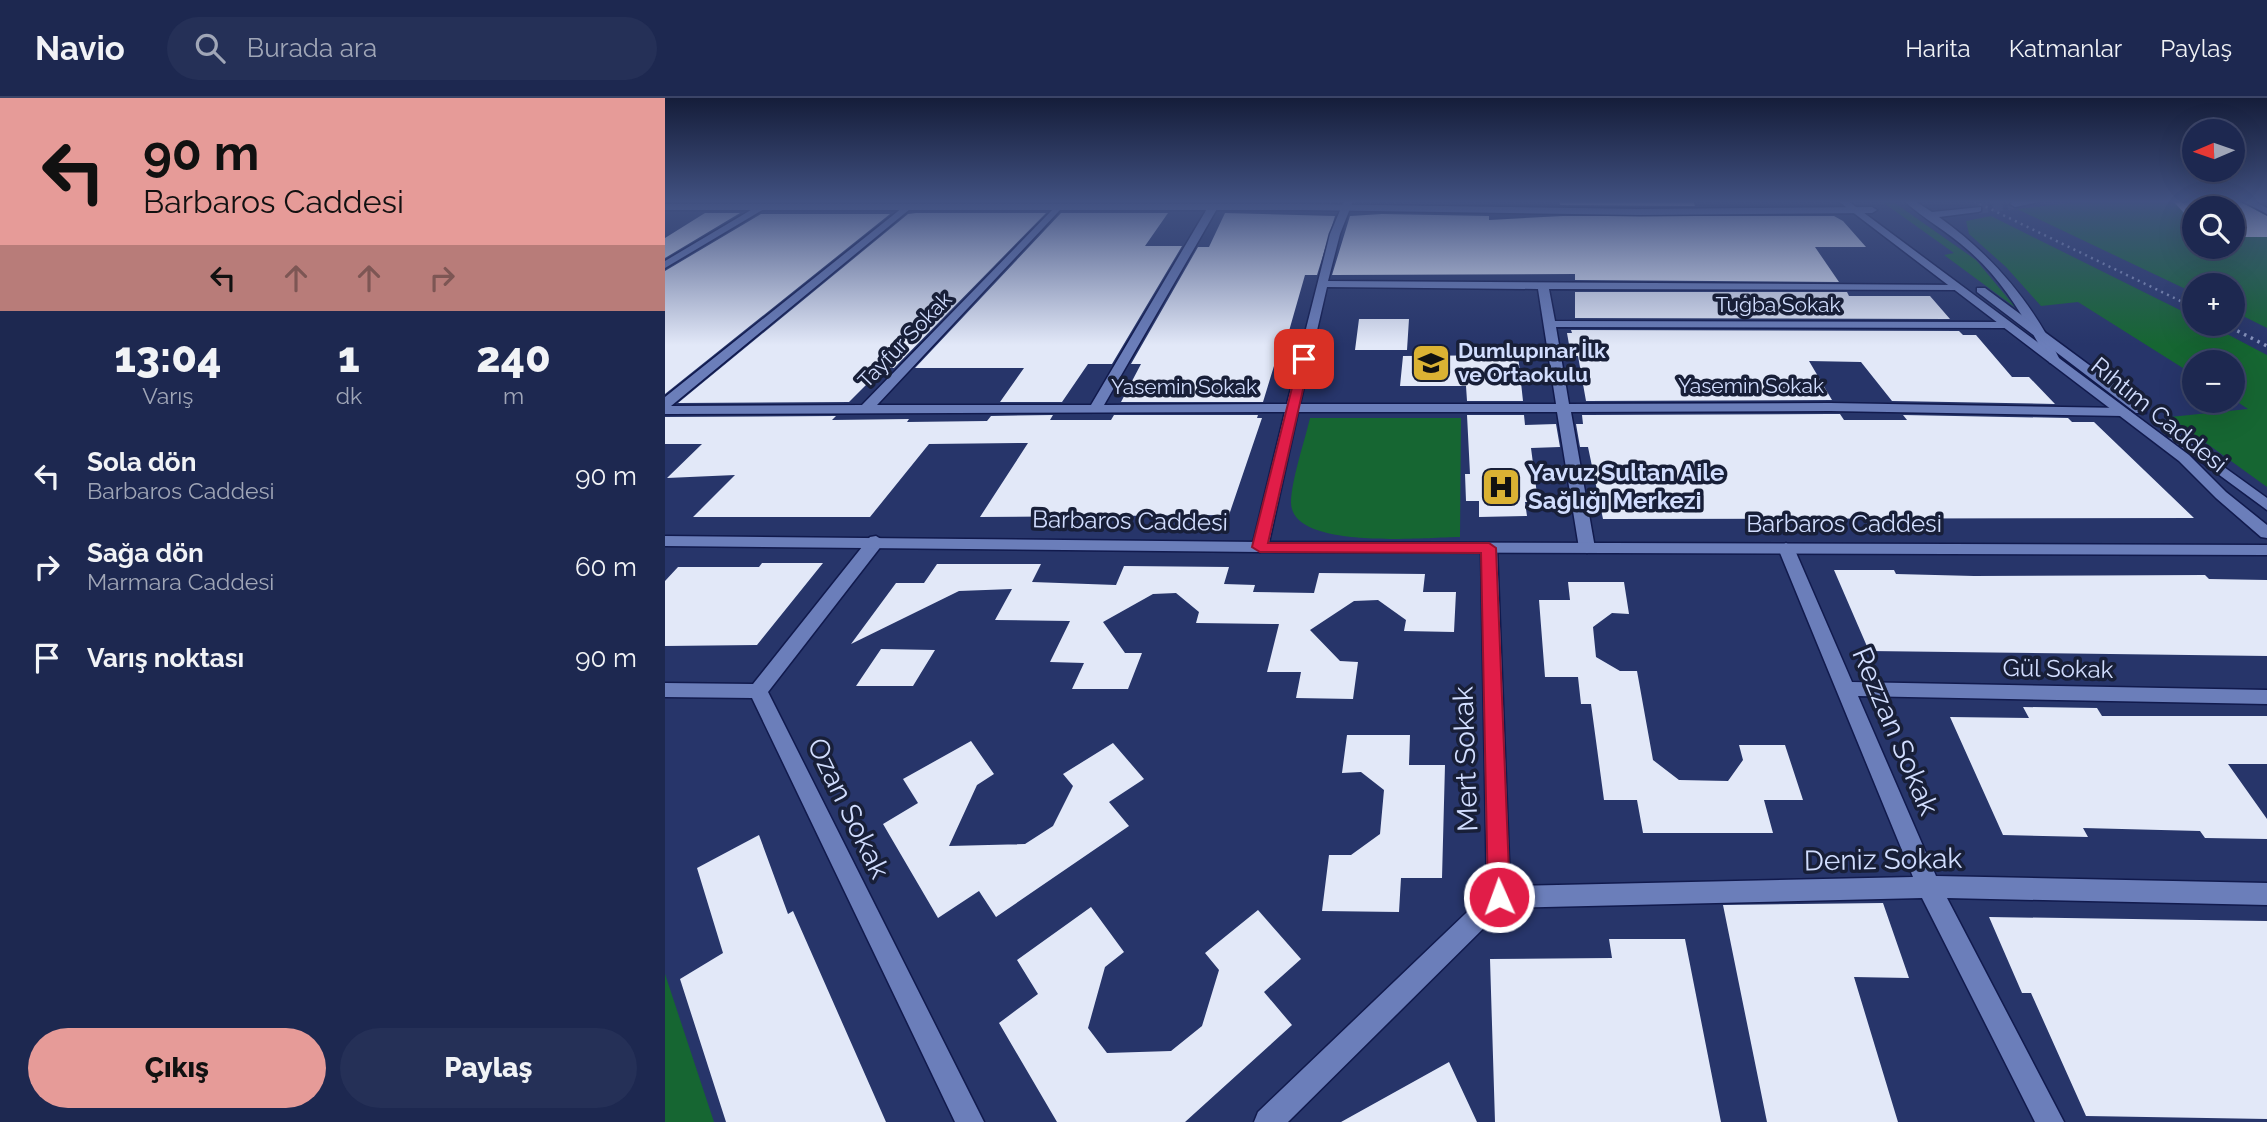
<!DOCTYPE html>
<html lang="tr">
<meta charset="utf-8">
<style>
:root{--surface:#1d2850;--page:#253057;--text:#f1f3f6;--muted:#a0a6b7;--line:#3b4467;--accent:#e69b98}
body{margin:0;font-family:Raleway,sans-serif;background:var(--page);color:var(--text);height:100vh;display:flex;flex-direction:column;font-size:26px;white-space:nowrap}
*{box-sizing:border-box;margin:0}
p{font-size:23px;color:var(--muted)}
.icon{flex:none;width:38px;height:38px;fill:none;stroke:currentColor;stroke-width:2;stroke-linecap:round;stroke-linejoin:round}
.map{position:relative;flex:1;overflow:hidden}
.panel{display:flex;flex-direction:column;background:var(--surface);width:665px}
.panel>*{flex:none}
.top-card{background:#e69b98;color:#111;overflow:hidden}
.needle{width:46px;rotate:268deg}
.tools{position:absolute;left:1517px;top:21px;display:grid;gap:14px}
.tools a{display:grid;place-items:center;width:63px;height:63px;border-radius:50%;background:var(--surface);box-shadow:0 7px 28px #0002,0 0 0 2px var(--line);font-size:35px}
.pin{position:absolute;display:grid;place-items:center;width:60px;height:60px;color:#fff;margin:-30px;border-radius:14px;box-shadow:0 4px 10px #0006}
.me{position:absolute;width:77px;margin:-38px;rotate:358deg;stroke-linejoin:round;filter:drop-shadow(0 0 5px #0008)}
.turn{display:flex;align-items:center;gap:24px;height:147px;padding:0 28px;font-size:32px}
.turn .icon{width:91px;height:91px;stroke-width:2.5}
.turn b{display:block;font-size:49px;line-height:60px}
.lanes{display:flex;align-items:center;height:66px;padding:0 28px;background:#0003;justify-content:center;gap:35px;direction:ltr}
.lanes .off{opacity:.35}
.eta{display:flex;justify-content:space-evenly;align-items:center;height:119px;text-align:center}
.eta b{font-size:42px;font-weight:800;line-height:49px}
.action{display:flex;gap:14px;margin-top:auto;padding:14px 28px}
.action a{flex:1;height:80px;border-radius:42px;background:var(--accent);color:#111;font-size:28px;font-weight:800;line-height:80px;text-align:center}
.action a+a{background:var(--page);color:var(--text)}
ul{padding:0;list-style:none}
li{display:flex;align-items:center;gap:21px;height:91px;padding:0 28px}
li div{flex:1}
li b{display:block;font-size:26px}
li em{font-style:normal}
header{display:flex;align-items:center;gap:42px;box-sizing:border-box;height:98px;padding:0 35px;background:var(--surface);border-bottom:2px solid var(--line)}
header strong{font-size:33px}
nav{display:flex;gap:38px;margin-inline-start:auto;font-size:24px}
.search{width:490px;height:63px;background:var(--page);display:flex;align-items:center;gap:18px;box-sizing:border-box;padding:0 24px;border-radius:38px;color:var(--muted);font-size:26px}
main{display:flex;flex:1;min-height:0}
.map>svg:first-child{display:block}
.green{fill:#166632;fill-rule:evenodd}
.building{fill:#e2e8f8}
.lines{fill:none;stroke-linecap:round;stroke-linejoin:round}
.minor-tunnel{stroke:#404e80;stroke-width:10;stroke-dasharray:10 5;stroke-linecap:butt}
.pedestrian-casing{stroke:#111a4d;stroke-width:3}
.minor-casing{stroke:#111a4d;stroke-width:3}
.tertiary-casing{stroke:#111a4d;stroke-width:3}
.secondary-casing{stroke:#111a4d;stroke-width:3}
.pedestrian{fill:#6b7eba;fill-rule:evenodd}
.minor{fill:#6b7eba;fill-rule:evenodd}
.tertiary{fill:#6b7eba;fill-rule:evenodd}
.secondary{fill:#6b7eba;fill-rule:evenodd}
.rail-far1{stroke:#8995bf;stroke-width:2.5;stroke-dasharray:2 4.5;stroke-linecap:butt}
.rail{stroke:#8995bf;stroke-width:3.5;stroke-dasharray:2.5 5;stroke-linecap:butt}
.route{fill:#e11d48;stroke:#92132f;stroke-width:2}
.labels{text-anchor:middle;stroke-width:7;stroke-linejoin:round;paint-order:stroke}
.far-street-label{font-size:21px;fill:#d1ddfe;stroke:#181f38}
.far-poi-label{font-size:21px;font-weight:bold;fill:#d1ddfe;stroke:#181f38;text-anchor:start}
.street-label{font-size:24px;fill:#d1ddfe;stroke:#181f38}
.poi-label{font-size:24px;font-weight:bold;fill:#d1ddfe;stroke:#181f38;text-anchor:start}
.near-street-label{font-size:28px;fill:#d1ddfe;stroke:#181f38}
</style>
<header>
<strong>Navio</strong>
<div class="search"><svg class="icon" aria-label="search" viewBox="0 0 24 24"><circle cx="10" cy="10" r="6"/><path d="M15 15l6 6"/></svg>Burada ara</div>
<nav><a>Harita</a><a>Katmanlar</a><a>Paylaş</a></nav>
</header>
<main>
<section class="panel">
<div class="top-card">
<div class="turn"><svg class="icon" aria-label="left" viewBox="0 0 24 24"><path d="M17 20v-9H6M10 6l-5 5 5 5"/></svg><div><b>90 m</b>Barbaros Caddesi</div></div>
<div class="lanes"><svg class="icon" aria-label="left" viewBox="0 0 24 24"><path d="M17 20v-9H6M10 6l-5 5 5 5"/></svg><svg class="icon off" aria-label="ahead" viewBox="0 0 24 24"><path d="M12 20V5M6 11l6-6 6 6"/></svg><svg class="icon off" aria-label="ahead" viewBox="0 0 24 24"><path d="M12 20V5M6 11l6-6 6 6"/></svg><svg class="icon off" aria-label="right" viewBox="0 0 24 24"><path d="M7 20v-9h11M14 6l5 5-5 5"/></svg></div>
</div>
<div class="eta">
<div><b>13:04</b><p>Varış</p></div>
<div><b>1</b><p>dk</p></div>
<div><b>240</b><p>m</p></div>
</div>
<ul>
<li><svg class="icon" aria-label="left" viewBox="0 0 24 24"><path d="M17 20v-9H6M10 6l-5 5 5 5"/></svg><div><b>Sola dön</b><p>Barbaros Caddesi</p></div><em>90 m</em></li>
<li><svg class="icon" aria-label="right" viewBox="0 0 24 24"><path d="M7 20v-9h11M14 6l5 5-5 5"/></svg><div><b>Sağa dön</b><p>Marmara Caddesi</p></div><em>60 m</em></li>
<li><svg class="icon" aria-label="arrive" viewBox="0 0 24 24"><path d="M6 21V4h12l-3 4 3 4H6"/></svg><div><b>Varış noktası</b></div><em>90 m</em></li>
</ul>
<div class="action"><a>Çıkış</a><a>Paylaş</a></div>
</section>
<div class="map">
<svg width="1602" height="1024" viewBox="0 0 1602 1024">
<rect width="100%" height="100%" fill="#27356a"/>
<path class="green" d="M1216,103H1227L1311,162L1351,210L1279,157L1289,155Z
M1425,103L1602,105V230L1568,213V187H1530L1529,195L1352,111ZM1530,110H1568V149H1530Z
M1326,118L1529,219L1530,226H1543L1602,257V389L1505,319L1583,311L1568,301V264H1530L1529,277L1413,204L1376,208L1341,169L1304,136L1301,123Z
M645,320H796L795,439C762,439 627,453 626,405C626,383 640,342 645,320Z
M0,876L49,1024H0Z"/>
<path class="building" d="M894,103H1028L1030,108L895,107Z
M1508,103H1574L1602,118V139H1568V110H1530V127Z
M40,115H75L0,160V140Z
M251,115H381L229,270H218L184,304L13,305L243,116Z
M396,115H503L480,148H517L447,266H423L397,304H335L359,270H250Z
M560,115L670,118L652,177H640L622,240L613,268H609L598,304H456L476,266H466L533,149H544Z
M96,116H225L0,296V173Z
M717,116L824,118V122L898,118H1169L1178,123L1201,149H1150L1174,184L910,182V176L667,177L685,118Z
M910,194H1182L1184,198H1265L1285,221L904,220H910Z
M694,221H744L742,252H690Z
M906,232L1294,233L1298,237H1311L1347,279H1364L1390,306L1227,303L1196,264L1144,263L1167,302L921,303L913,258H906L902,235H907Z
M853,257L858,303H802L801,288H735L738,258Z
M1165,316H1175L1179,322H1242L1238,317L1403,320L1407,324H1429L1529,420L938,421L923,349H915L911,326H918L917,317H924Z
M388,317L385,322H446L449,317H593L592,320H597L564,417L315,419L363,345L264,346L205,419H28L70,377L2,380L37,346H0V319L171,318L167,322L244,321L242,324L322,323L326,318Z
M802,317H859L860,327L891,326L895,349L866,350L873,404H860L862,418L814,419V403H801L800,376H805Z
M97,465H158L92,547L0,548V483L13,469H94Z
M272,466H376L367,484L451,487L459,468L564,469L559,486L590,487L588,494L649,495L654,475L760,476L758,494H791L789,534L739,533L741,522L713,502L689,503L645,532L675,563L693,564L688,601L631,600L636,574H602L614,526L531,525L534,514L511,495L488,496L438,524L460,555H477L463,591H407L419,565L385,564L405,523L330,522L347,491L294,493L186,546L231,485H259Z
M1169,472H1229L1231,476L1309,478L1540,477L1544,481L1602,482V558L1204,553Z
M903,484H959L964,516L947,515L928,529L931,559L955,573H972L988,662L1014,682L1063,683L1078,662L1074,647H1120L1138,702H1099L1108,735H978L972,702H939L926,606H916L913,579H880L874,502H905Z
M216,551L270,552L248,588H191Z
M1358,609L1432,610L1437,618H1602V666H1563L1602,721V741L1540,740L1535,733L1418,730L1423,739L1338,737L1285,619L1364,620Z
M682,637H745L744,667H780L777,780H736L734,814L657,813L664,757H686L715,736L719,692L696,674L677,675Z
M306,643L329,676L312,687L284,748L360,746L388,728L408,688L398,676L448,645L479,681L444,704L464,728L331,819L314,793L273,820L218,726L253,705L238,681Z
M94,737L123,816L128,813L221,1024H61L15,881L58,855L32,770Z
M1218,805L1244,880L1189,879L1233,1024H1102L1058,807Z
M426,809L459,854L440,869L423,930L442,955L506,953L537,928L554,872L540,855L593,812L636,861L599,894L627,927L520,1024H392L334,925L373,896L352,862Z
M1324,819L1602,823V1021L1421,1018L1366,895H1357Z
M944,841H1020L1056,1024H830L825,861L947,860Z
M784,964L812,1024H676Z"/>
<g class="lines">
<path class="minor-tunnel" d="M1313,111L1350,106"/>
<g class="pedestrian-casing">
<path id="pedestrian" d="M1577,103H1589L1602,110V116Z"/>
</g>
<g class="minor-casing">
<path id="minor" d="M679,103H688L675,136L663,183L1294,187L1299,190L1298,192L884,191L890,223L1342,224L1348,227L1342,230L891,229L904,306L1165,305L1459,310L1466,314L1459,318L1165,313L906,314L930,450L922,455L914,450L892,314H633L603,449L595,454L587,449L620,314L0,316V299L242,106L247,109L245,111L6,308L197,307L392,107L395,108V112L212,307H426L543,109L548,106L553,109L439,307L622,306L665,136ZM662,189L873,191L891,306H635Z
M1239,103H1250L1267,114L1316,109V113L1313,114L1274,119C1327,157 1366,203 1395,262L1393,265H1385C1359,222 1342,186 1303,152C1283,134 1259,121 1239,103Z
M1378,103L1350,109L1345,106L1349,103Z
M96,106L101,109L99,111L0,170V163Z
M211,438L219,443L217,447L103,594L319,1024H290L87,600L0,599V585L88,586L205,439Z
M824,445L832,450L845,788L1248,779L1113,450L1121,445L1129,450L1187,584L1602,592V606L1193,598L1271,778L1602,785V807L1282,800L1399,1024H1370L1257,800L839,810L623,1024H589L593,1014L822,795L816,450Z"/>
</g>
<g class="tertiary-casing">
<path id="tertiary" d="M0,106H641L975,111L1207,109L1212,112L1207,115L975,117L641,112H0Z
M0,438L595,444L1602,447V457L595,454L0,448Z"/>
</g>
<g class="secondary-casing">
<path id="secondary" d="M1173,103H1183L1524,357L1561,394L1602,427V440L1596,439L1551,400L1514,363Z
M1312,190H1320L1481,309V315H1471L1312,194Z
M1509,333L1602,400V412L1504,340L1502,337Z"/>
</g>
<use href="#pedestrian" class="pedestrian"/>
<use href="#minor" class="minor"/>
<use href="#tertiary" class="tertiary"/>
<use href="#secondary" class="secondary"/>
<path class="rail-far1" d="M1309,103L1530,210"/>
<path class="rail" d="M1559,226L1602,248"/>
</g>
<linearGradient id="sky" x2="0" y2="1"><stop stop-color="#151d3a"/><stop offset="0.42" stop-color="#415181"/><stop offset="1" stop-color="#415181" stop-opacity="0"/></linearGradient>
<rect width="1602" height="247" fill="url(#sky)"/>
<path class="route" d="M635,258L645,261L603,445H824L831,450L845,799L842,806L834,808L826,806L823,799L816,455L595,454L587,449Z"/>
<defs>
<g id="school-square" transform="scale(2.0125)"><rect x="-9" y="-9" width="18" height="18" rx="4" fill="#dbb233" stroke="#181f38"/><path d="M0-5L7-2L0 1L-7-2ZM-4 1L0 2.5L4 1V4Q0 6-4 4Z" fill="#111"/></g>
<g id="hospital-square" transform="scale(2.0125)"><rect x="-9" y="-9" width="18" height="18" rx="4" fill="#dbb233" stroke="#181f38"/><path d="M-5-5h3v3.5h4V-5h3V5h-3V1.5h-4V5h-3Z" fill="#111"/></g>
</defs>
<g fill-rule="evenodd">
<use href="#school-square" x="766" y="265"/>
<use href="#hospital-square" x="836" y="389"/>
</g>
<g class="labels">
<g class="far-street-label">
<text x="1113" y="214">Tuğba Sokak</text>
<text transform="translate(240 242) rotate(-46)" y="7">Tayfur Sokak</text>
<text x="1086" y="295">Yasemin Sokak</text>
<text x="519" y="296">Yasemin Sokak</text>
</g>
<g class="far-poi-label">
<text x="793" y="260">Dumlupınar İlk<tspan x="793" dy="24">ve Ortaokulu</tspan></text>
</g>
<g class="street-label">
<text transform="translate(1494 317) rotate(39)" y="8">Rıhtım Caddesi</text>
<text transform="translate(465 423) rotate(1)" y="8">Barbaros Caddesi</text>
<text x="1179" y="434">Barbaros Caddesi</text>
<text transform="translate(1393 571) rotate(1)" y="8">Gül Sokak</text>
</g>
<g class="poi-label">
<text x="863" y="383">Yavuz Sultan Aile<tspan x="863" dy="28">Sağlığı Merkezi</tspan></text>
</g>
<g class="near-street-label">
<text transform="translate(1231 633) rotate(67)" y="10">Rezzan Sokak</text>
<text transform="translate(800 661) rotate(-92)" y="10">Mert Sokak</text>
<text transform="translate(184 710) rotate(64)" y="10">Ozan Sokak</text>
<text transform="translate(1218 761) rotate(-1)" y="10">Deniz Sokak</text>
</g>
</g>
</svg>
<div class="tools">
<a><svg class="needle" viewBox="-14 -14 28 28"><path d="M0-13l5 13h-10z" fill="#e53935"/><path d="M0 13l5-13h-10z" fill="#a0a6b7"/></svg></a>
<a><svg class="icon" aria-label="search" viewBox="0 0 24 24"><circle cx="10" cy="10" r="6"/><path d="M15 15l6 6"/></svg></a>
<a>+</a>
<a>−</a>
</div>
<div class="pin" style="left:639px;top:261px;background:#d93025"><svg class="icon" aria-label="arrive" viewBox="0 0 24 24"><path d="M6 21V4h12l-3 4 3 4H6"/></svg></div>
<svg class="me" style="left:834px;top:799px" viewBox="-20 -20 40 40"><circle r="17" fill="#e11d48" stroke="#fff" stroke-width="3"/><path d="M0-11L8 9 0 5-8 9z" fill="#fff"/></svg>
</div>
</main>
